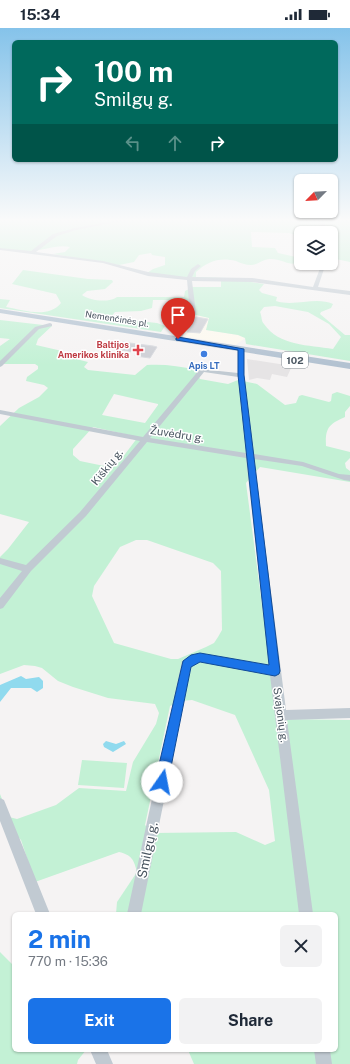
<!DOCTYPE html>
<meta charset="utf-8">
<style>
:root{--surface:#fff;--page:#f2f2f3;--text:#1f2937;--muted:#747a83;--accent:#1a73e8}
body{margin:0;font-family:"Public Sans",sans-serif;background:var(--page);color:var(--text);height:100vh;display:flex;flex-direction:column;font-size:15px;white-space:nowrap}
*{box-sizing:border-box;margin:0}
p{font-size:13px;color:var(--muted)}
.icon{flex:none;width:22px;height:22px;fill:none;stroke:currentColor;stroke-width:2;stroke-linecap:round;stroke-linejoin:round}
.map{position:relative;flex:1;overflow:hidden}
.sheet{position:absolute;left:12px;top:884px;width:326px;height:140px;display:flex;flex-direction:column;background:var(--surface);border-radius:6px;box-shadow:0 1px 3px #0004}
.sheet>*{flex:none}
.guide{position:absolute;left:12px;top:12px;width:326px;height:122px;border-radius:6px;box-shadow:0 1px 3px #0004;background:#00695c;color:#fff;overflow:hidden}
.needle{width:26px;rotate:246deg}
.buttons{position:absolute;left:294px;top:146px;display:grid;gap:8px}
.buttons a{display:grid;place-items:center;width:44px;height:44px;border-radius:6px;background:var(--surface);box-shadow:0 1px 3px #0004;font-size:20px}
.pin{position:absolute;display:grid;place-items:center;width:34px;height:34px;color:#fff;margin:-41px -17px;border-radius:50% 50% 50% 0;rotate:-45deg;box-shadow:0 0 4px #0007}
.pin .icon{rotate:45deg}
.me{position:absolute;width:44px;margin:-22px;rotate:12deg;stroke-linejoin:round;filter:drop-shadow(0 0 3px #0008)}
.turn{display:flex;align-items:center;gap:14px;height:84px;padding:0 16px;font-size:18px}
.turn .icon{width:52px;height:52px;stroke-width:2.5}
.turn b{display:block;font-size:28px;line-height:34px}
.lanes{display:flex;align-items:center;height:38px;padding:0 16px;background:#0003;justify-content:center;gap:20px;direction:ltr}
.lanes .off{opacity:.35}
.round{display:grid;place-items:center;flex:none;width:42px;height:42px;border-radius:6px;background:var(--page)}
.headline{display:flex;align-items:center;justify-content:space-between;height:68px;padding:0 16px}
h1{font-size:24px;font-weight:700;line-height:30px;color:var(--accent)}
.primary-button{display:flex;gap:8px;margin-top:auto;padding:8px 16px}
.primary-button a{flex:1;height:46px;border-radius:6px;background:var(--accent);color:#fff;font-size:16px;font-weight:700;line-height:46px;text-align:center}
.primary-button a+a{background:var(--page);color:var(--text)}
.status{display:flex;justify-content:space-between;align-items:center;height:28px;padding:0 20px;background:var(--surface);direction:ltr}
.status svg{height:11px;fill:currentColor}
.map>svg:first-child{display:block}
.commercial{fill:#fdf9ef}
.education{fill:#e6e4e5}
.green{fill:#c3f1d5;fill-rule:evenodd}
.water{fill:#90daee}
.building{fill:#cdcfd5;stroke:#d7d9de}
.lines{fill:none;stroke-linecap:round;stroke-linejoin:round}
.minor{fill:#c1cad2;fill-rule:evenodd}
.major{fill:#b3c2d1;fill-rule:evenodd}
.route{fill:#1a73e8;stroke:#114b97}
.health-dot{fill:#e0444e;stroke:#fff;stroke-width:1.5}
.shop-dot{fill:#3f7fe0;stroke:#fff;stroke-width:1.5}
.labels{text-anchor:middle;stroke-width:3;stroke-linejoin:round;paint-order:stroke}
.far-street-label{font-size:9px;fill:#4a5661;stroke:#fff}
.far-health-label{font-size:9px;font-weight:bold;fill:#be3a42;stroke:#fff;text-anchor:end}
.far-shop-label{font-size:9px;font-weight:bold;fill:#366cbe;stroke:#fff}
.shield{fill:#fff;stroke:#808990;stroke-width:1}
.shield-label{font-size:10px;font-weight:bold;fill:#4a5661}
.street-label{font-size:11px;fill:#4a5661;stroke:#fff}
.near-street-label{font-size:13px;fill:#4a5661;stroke:#fff}
</style>
<div class="status"><b>15:34</b><svg viewBox="0 0 49 12"><path d="M0 12V9h3v3zM5 12V6h3v6zM10 12V3h3v9zM15 12V0h3v12zM26 1h20v11H26zM47 4h2v5h-2z"/></svg></div>
<div class="map">
<svg width="350" height="1036" viewBox="0 0 350 1036">
<rect width="100%" height="100%" fill="#f5f3f3"/>
<path class="commercial" d="M191,285L209,290L207,302L238,307L245,310L236,317L177,307Z"/>
<path class="education" d="M247,331L292,338L287,349L272,346L270,352L257,350L249,352Z"/>
<path class="green" d="M0,192H350V234L331,230V205H301V209L289,205L251,204L252,219L275,220L278,225L296,229L301,234C289,239 283,231 271,231C264,230 258,237 251,237C246,237 240,235 236,233C220,229 208,233 196,244V249L225,250L264,256L259,262L262,265L277,269L276,273C295,279 316,268 333,276L331,280L321,284L320,286L345,307H350V333L246,316L245,310L238,307L206,302L209,290L183,284L174,272H153L152,280L141,283L115,284L110,290L157,295L165,298L161,304L0,280V271L10,272L6,279C24,282 48,291 61,275L56,266L12,256L23,242L88,251L112,252L113,254L105,261L87,263L82,267C90,273 109,275 117,269H184L185,263L193,259H221V253L192,251L147,245L153,241L165,237V229L152,227L151,225L139,227L134,234L119,237L53,226L65,224L70,219C57,216 42,223 29,223C19,224 10,220 0,222ZM275,278L308,284L329,296L341,309L333,321C309,317 279,318 264,296C261,293 262,288 260,284L264,279Z
M0,292L52,298L38,311L36,317L62,323L68,329L88,334L84,339L88,342L135,347L147,337C164,336 180,338 196,342L200,351L228,356L238,352L257,356L285,377L296,375L299,368L302,367L329,374L331,373L332,366L337,364L350,368V378L345,384V389C329,396 325,400 326,418L350,424V430L345,435L346,440L350,443V454L260,439L246,455L277,691L350,692V1036H194L188,1022H336V886H116L117,874L137,844C134,832 132,827 119,824L35,854L21,812L0,792V766L9,789L17,791L56,777L79,760L126,763L133,734L156,696L159,685L155,676L108,670L73,659L58,653L42,640L35,638L24,637L0,646V529L8,521L29,494L0,486V398L19,380L39,369L48,360L44,357L26,353L27,349L38,341V338L35,336H0V318L10,311L0,310ZM114,366L158,376V377L145,395L102,387ZM93,399L138,409L116,438L109,439L80,433L73,427V421ZM136,512H147L213,535L221,543L222,602L218,609L214,615L206,619L178,631H171L114,615L92,568L94,558L120,519ZM192,672L235,687L269,762L275,813L265,817L236,804L153,805L145,797L170,678L181,673Z
M82,732L127,735L124,760L78,757Z
M0,924L14,938V1022H86L78,1032L77,1036H0Z"/>
<path class="water" d="M21,648L26,651L39,649L43,653V660L37,664L31,660H11L0,674V657Z
M106,713L116,716L124,713L126,716L113,724L104,719L103,716Z"/>
<path class="building" d="M196,289L208,291L200,305L187,304Z
M122,314L153,318L157,319L150,330L135,328L137,325L116,321Z"/>
<g class="lines">
<path class="minor" d="M120,192H127L76,202L57,208L36,224L103,233L148,244L187,249L191,241L198,236L201,238L195,243L192,249L252,250L313,259L322,235H326L318,259L350,263V267L252,254L192,253L196,285L181,311L178,313L175,311L190,285L187,252L148,248L103,235L0,222V220L31,223L53,206L75,200Z
M316,192H320L325,196V199L311,205H305L321,197Z
M301,206V214L299,213L297,208Z
M50,295L52,296V298L39,301L2,338L0,339V333L35,299Z
M241,319L244,321V347L254,426L303,434L339,446L350,447V453L344,452L302,438L254,431L286,682L350,680V690L287,692L313,886H299L270,647L200,634H197L191,639L141,886H127L182,633L191,627L200,626L269,637L246,430L147,414L86,488L31,543L3,580L0,581V570L22,543L0,536V530L26,537L80,484L140,413L0,386V382L143,409L200,341L238,345V321ZM204,344L238,349L246,425L150,410Z
M0,770L4,772L50,886H36L0,793Z
M90,1022H107L113,1036H96Z
M314,1022H330L332,1036H316Z"/>
<path class="major" d="M0,281L350,335V341L0,285Z"/>
</g>
<linearGradient id="sky" x2="0" y2="1"><stop stop-color="#85c3ea"/><stop offset="0.57" stop-color="#fafafa"/><stop offset="1" stop-color="#fafafa" stop-opacity="0"/></linearGradient>
<rect width="350" height="337" fill="url(#sky)"/>
<path class="route" d="M178,309L244,321V347L280,643L279,646L275,648L200,634L191,639L168,754L166,758L162,760L157,758L155,754L183,633L191,627L200,625L269,637L238,347V322L176,312V310Z"/>
<path class="health-dot" d="M136 316h4v4h4v4h-4v4h-4v-4h-4v-4h4z"/>
<circle class="shop-dot" cx="204" cy="326" r="4"/>
<g class="labels">
<g class="far-street-label">
<text transform="translate(117 291) rotate(9)" y="3">Nemenčinės pl.</text>
</g>
<g class="far-health-label">
<text x="129" y="320">Baltijos<tspan x="129" dy="10">Amerikos klinika</tspan></text>
</g>
<g class="far-shop-label">
<text x="204" y="341">Apis LT</text>
</g>
<rect class="shield" x="282" y="324" width="26" height="16" rx="3"/>
<g class="shield-label">
<text x="295" y="336">102</text>
</g>
<g class="street-label">
<text transform="translate(177 406) rotate(9)" y="4">Žuvėdrų g.</text>
<text transform="translate(107 439) rotate(-51)" y="4">Kiškių g.</text>
<text transform="translate(281 687) rotate(82)" y="4">Svajonių g.</text>
</g>
<g class="near-street-label">
<text transform="translate(147 822) rotate(-78)" y="5">Smilgų g.</text>
</g>
</g>
</svg>
<div class="buttons">
<a><svg class="needle" viewBox="-14 -14 28 28"><path d="M0-13l5 13h-10z" fill="#e53935"/><path d="M0 13l5-13h-10z" fill="#747a83"/></svg></a>
<a><svg class="icon" aria-label="layers" viewBox="0 0 24 24"><path d="M12 4l9 5-9 5-9-5zM3 14l9 5 9-5"/></svg></a>
</div>
<div class="pin" style="left:178px;top:311px;background:#d93025"><svg class="icon" aria-label="arrive" viewBox="0 0 24 24"><path d="M6 21V4h12l-3 4 3 4H6"/></svg></div>
<svg class="me" style="left:162px;top:754px" viewBox="-20 -20 40 40"><circle r="19" fill="#fff"/><path d="M0-13L10 11 0 6-10 11z" fill="#1a73e8"/></svg>
<div class="guide">
<div class="turn"><svg class="icon" aria-label="right" viewBox="0 0 24 24"><path d="M7 20v-9h11M14 6l5 5-5 5"/></svg><div><b>100 m</b>Smilgų g.</div></div>
<div class="lanes"><svg class="icon off" aria-label="left" viewBox="0 0 24 24"><path d="M17 20v-9H6M10 6l-5 5 5 5"/></svg><svg class="icon off" aria-label="ahead" viewBox="0 0 24 24"><path d="M12 20V5M6 11l6-6 6 6"/></svg><svg class="icon" aria-label="right" viewBox="0 0 24 24"><path d="M7 20v-9h11M14 6l5 5-5 5"/></svg></div>
</div>
<section class="sheet">
<div class="headline"><div><h1>2 min</h1><p>770 m · 15:36</p></div><a class="round"><svg class="icon" aria-label="close" viewBox="0 0 24 24"><path d="M6 6l12 12M18 6L6 18"/></svg></a></div>
<div class="primary-button"><a>Exit</a><a>Share</a></div>
</section>
</div>
